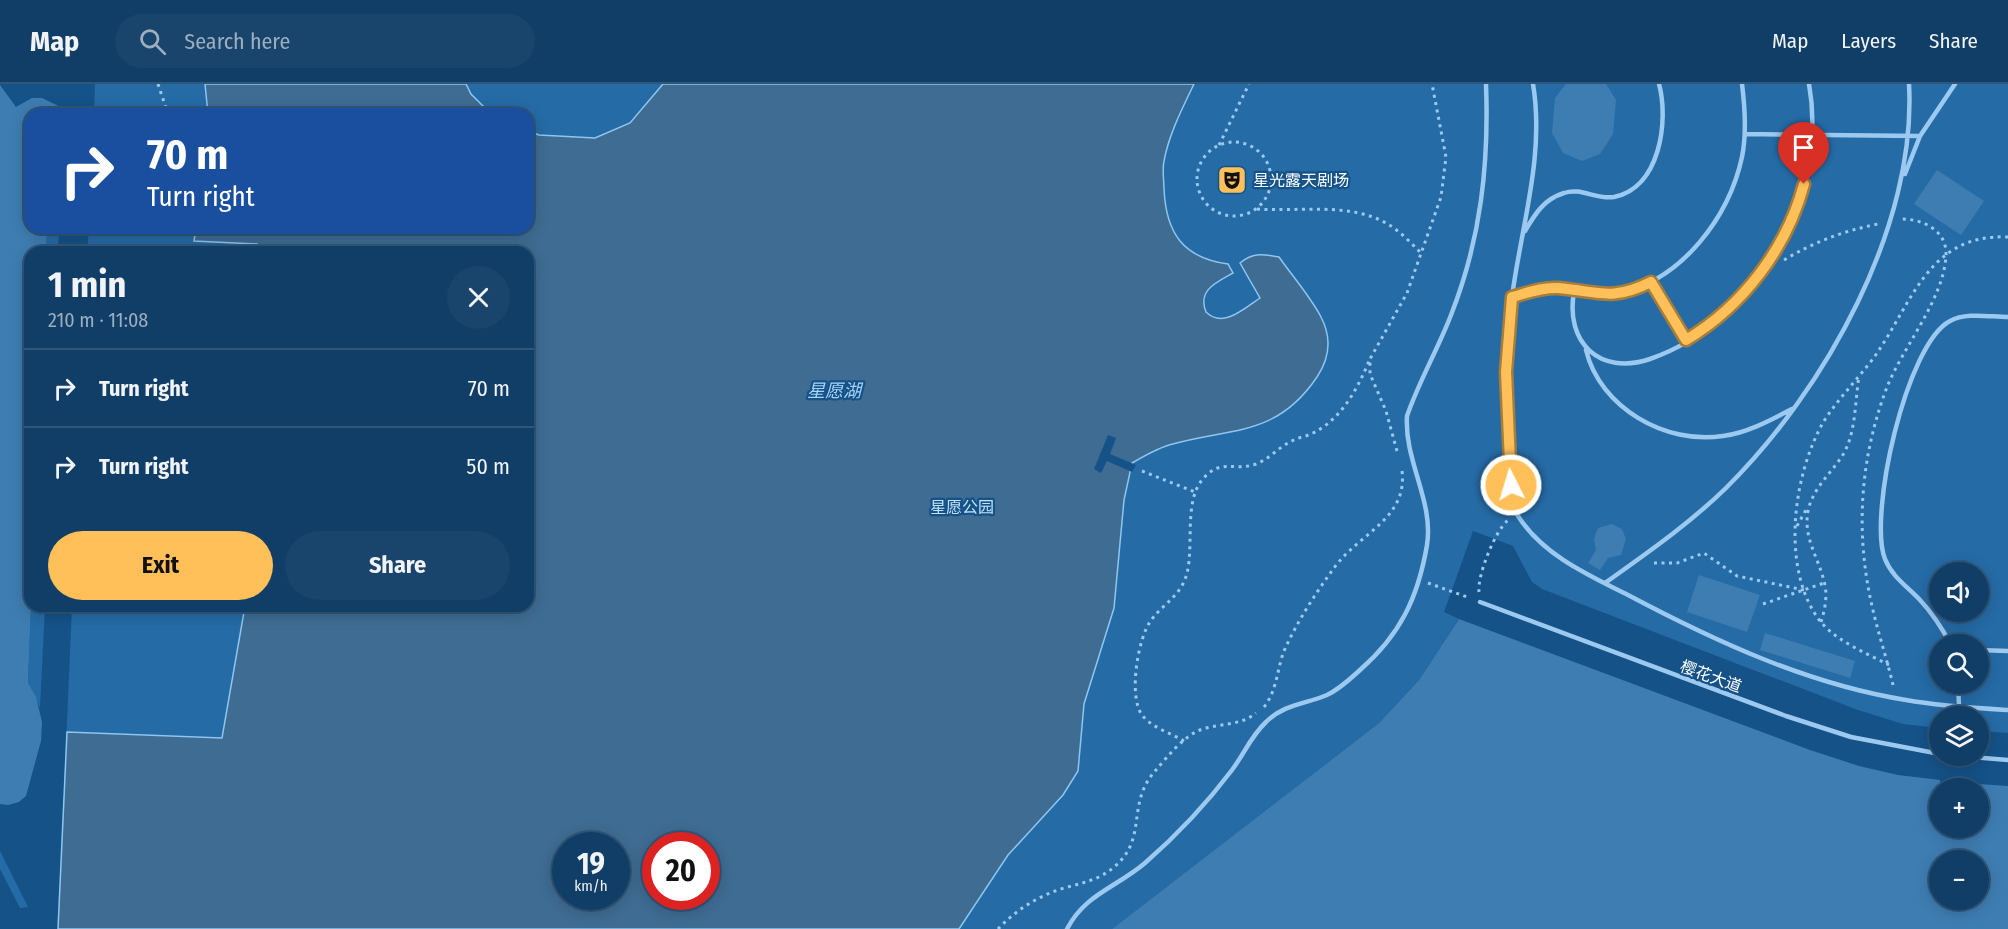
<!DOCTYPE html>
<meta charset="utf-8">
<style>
:root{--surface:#103e66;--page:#19456c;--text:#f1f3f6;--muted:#9caebf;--line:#30577a;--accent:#ffc05a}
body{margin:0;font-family:"Fira Sans Condensed","Noto Sans SC",sans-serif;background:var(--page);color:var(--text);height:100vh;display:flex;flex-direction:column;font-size:22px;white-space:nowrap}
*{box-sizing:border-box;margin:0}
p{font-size:20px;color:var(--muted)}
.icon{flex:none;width:33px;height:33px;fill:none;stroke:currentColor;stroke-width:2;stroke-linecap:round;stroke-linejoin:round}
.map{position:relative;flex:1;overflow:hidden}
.panel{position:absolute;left:24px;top:162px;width:510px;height:366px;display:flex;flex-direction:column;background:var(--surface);border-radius:18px;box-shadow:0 3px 15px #0003,0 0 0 2px var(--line)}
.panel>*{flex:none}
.guide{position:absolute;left:24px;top:24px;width:510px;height:126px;border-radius:18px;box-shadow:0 3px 15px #0003,0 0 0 2px var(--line);background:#1a4fa0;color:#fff;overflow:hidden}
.fabs{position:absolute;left:1929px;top:478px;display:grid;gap:12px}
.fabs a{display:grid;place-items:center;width:60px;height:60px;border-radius:50%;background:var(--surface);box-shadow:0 3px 15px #0003,0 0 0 2px var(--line);font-size:30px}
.speed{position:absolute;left:552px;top:748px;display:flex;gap:12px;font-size:30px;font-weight:700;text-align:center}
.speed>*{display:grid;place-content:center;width:78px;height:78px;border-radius:50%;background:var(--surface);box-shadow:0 3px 15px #0003,0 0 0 2px var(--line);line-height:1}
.speed small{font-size:15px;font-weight:400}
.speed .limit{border:9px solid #d22;background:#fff;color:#111}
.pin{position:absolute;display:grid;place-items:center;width:51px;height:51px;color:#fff;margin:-62px -26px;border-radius:50% 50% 50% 0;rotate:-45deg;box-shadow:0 0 6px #0007}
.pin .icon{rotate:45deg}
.me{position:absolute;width:66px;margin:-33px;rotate:355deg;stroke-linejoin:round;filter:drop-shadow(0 0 4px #0008)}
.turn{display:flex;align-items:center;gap:21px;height:126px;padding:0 24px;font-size:27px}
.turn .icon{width:78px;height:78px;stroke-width:2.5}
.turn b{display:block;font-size:42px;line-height:51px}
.round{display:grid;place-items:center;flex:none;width:63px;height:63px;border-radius:32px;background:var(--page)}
.overview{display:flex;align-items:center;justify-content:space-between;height:102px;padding:0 24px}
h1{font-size:36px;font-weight:700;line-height:45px}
.action{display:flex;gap:12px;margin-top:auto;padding:12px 24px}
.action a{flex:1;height:69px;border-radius:36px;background:var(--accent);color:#111;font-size:24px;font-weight:700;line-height:69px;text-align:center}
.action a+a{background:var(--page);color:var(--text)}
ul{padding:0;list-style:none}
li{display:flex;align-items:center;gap:18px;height:78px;padding:0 24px;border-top:2px solid var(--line)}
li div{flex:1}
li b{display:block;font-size:22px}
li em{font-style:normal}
header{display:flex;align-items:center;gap:36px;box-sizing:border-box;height:84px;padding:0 30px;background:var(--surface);border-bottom:2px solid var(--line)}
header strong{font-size:28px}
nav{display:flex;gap:33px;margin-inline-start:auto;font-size:21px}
.search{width:420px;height:54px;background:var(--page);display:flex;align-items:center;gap:15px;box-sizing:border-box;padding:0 21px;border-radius:33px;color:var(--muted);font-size:22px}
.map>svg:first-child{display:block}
.green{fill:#256ba6;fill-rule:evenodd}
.water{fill:#3f6c93;stroke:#8ec6f1;stroke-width:1.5;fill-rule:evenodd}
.pier{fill:#155288}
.building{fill:#3e7db2;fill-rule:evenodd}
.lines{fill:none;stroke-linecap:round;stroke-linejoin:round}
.path{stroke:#9cc9ef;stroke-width:3;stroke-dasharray:3 4.5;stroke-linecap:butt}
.service{stroke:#9cc9ef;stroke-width:4.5}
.route-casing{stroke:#a67d3a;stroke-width:15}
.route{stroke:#ffc05a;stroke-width:10}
.labels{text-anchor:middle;stroke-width:4.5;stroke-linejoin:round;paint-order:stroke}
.poi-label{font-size:16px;fill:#fff;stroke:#155288;text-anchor:start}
.park-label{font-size:16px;fill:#c2e1fb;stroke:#155288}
.street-label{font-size:16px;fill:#fff;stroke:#155288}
.water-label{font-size:18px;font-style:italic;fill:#a8d3f6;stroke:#155288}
</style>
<header>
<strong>Map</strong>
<div class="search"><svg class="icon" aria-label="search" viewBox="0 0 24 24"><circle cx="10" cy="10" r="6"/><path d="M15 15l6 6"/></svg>Search here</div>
<nav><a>Map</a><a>Layers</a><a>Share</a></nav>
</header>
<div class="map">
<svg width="2008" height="845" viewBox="0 0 2008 845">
<rect width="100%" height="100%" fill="#155288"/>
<path class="green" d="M95,0H2008V649L1979,647L1978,633H1940L1939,644L1903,640L1858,626L1542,505L1532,498L1513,462L1473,447L1444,528L1459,535L1419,596L1379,639L1112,845H58L72,522H528V168H87L89,144H528V30H94ZM1940,489H1978V528H1940ZM1940,561H1978V600H1940ZM566,762H616V813H566ZM656,762H706V813H656Z
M47,144H59L58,168H46Z
M31,522H45L40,624L28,599Z
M0,767L28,823L20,824L0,785Z"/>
<path class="water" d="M205,0H466L471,10L491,30H208Z
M663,0H1194C1182,25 1169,50 1164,77C1162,86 1164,96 1164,105C1166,149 1183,174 1228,180L1233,189C1217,198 1197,206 1206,228C1223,245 1245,224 1260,214L1240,179C1253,168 1264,170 1279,173C1293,193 1310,212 1321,233C1332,254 1329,275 1317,293C1276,354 1230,343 1169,361C1156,365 1144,372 1132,379L1124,416L1114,524L1084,620L1078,687L1063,711L1008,771L959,845H58L67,648L222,654L245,522H528V168H258L257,160L194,157L196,144H528V47L539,51L595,54L630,39ZM566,762H616V813H566ZM656,762H706V813H656Z"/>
<path class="pier" d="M1108,351L1116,354L1110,370L1136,381L1132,388L1107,377L1101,389L1094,385Z"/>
<path class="building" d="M1566,0H1606L1616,16L1613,50L1600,70L1582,77L1563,69L1552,49L1555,14Z
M0,1L16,23L32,14H42L75,30H30V144H47L46,168H30L31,522L28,599L36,613L42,638L41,657L26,712L19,718L8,721L0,720Z
M1937,86L1984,117L1961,151L1914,120Z
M1612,440L1622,445L1626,455L1621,471L1608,474L1600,486L1588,479L1596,466L1594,455L1598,444Z
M1699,491L1760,511L1747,548L1687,528Z
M1459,535L1810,666L1859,682L1898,691L1940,696V744H1978V700L2008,702V845H1112L1379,639L1419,596ZM1940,777H1978V816H1940Z
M1765,549L1855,577L1850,594L1760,566Z"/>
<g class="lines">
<path class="path" d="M158,0L168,30
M1197 95a37 37 0 1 1 74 0a37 37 0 1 1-74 0Z
M1219,61L1249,0
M1257,125C1299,128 1348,118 1386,139C1399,146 1411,159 1422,170
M1784,176C1814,158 1843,147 1878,140
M1397,367L1386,327L1370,290V275L1407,209L1441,113L1446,73L1432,0
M1142,387L1195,408
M1797,442L1807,424
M1654,479H1677L1704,469L1737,492L1804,506
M1428,499L1470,514
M1479,508C1477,492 1495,447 1508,436
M1763,520L1824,499
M1821,538C1825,525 1828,511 1824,497C1818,473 1803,453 1808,427C1813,403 1832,389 1844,369C1856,347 1855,317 1859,292
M1889,581C1866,569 1836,557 1820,537C1780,485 1793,390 1824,337C1838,315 1856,297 1872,276C1911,224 1926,149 2008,153
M1893,601C1887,575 1878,549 1872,522C1855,448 1860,374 1887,303C1904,261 1944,215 1946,171C1947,146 1922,135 1902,135
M1264,623C1277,607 1277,585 1284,567C1297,538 1315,510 1334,484C1358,450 1408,435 1402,387
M1184,657C1171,649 1152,644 1142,631C1128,612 1138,552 1152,535C1165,518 1181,512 1187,489C1194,461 1184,418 1202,396C1221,373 1234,388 1256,380C1269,375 1278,364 1290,358C1296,354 1304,353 1311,350C1341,336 1357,306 1369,277
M998,845C1016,826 1038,812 1064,804C1082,799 1099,796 1114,783C1149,754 1125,720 1156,686C1167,673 1184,652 1200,646C1219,639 1241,642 1256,629"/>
<path class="service" d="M1533,0C1545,72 1521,143 1512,213C1508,237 1507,262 1506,286C1505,315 1505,410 1518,432C1543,471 1588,491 1628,511C1715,557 1807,600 1906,616C1939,622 1974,624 2008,626
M1745,50L1920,52
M1905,90L1920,52L1955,0
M1525,147C1535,130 1544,115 1564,109C1581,103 1596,116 1614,113C1660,104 1669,37 1659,0
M1651,198L1686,257
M1574,208C1565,258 1599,292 1650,275C1757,238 1829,110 1809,0
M1512,213C1526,209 1540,204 1556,204C1578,205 1596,213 1619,209C1682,196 1729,133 1742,73C1747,49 1745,24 1742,0
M1586,266C1600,324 1666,361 1723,352C1747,349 1771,336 1792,325
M1605,499C1647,469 1689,440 1726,404C1825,306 1917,142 1909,0
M1480,518L1786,632L1851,653L1940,670
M1951,561C1942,544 1933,530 1920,516C1908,503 1892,493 1885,475C1868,432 1906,260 1950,237C1966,228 1990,233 2008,233
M1978,566L2008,567
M1958,600L1959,622
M1959,672L2008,676
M1067,845C1085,810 1117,803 1145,779C1176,752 1207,719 1232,686C1244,670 1251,652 1266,638C1284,620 1306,620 1327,611C1340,605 1350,595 1360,586C1400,551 1418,514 1427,461C1434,417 1404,377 1407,332C1419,297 1438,265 1451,231C1481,155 1489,80 1486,0"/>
</g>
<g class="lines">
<g class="route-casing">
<path id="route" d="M1511,401L1506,288L1512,213C1527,209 1542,203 1558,204C1597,207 1611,218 1651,198L1686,256C1743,222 1787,164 1804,100"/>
</g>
<use href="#route" class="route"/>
</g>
<defs>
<g id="theatre-square" transform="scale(1.5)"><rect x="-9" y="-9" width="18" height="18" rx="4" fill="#ffc05a" stroke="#155288"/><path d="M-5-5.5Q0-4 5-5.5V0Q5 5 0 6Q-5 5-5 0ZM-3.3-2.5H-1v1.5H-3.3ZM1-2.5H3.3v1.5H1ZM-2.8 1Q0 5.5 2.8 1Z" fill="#111"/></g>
</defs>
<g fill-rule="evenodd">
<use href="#theatre-square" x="1232" y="96"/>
</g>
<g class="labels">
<g class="poi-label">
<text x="1253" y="102">星光露天剧场</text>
</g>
<g class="park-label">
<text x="962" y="429">星愿公园</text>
</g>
<g class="street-label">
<text transform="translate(1711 592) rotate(20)" y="6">樱花大道</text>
</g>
<g class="water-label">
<text x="834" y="313">星愿湖</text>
</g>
</g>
</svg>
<div class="fabs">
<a><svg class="icon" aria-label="sound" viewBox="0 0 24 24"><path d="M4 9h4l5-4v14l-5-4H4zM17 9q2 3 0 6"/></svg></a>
<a><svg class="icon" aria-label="search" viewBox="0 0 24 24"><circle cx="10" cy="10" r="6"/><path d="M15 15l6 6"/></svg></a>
<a><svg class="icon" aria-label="layers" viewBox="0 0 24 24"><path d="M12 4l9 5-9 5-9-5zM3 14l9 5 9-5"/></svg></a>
<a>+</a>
<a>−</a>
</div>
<div class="speed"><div>19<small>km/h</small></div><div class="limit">20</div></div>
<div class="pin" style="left:1804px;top:100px;background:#d93025"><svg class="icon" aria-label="arrive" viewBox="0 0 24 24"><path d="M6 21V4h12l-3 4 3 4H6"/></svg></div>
<svg class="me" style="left:1511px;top:401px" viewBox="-20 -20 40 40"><circle r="17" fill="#ffc05a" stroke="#fff" stroke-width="3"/><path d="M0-11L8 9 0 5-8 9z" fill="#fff"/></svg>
<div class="guide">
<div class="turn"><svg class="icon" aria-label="right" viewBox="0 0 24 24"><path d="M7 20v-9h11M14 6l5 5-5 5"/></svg><div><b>70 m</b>Turn right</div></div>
</div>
<section class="panel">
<div class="overview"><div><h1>1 min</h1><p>210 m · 11:08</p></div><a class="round"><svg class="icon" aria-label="close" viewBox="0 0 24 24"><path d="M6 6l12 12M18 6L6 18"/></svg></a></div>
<ul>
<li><svg class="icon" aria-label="right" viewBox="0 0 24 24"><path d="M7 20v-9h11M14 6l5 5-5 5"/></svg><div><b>Turn right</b></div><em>70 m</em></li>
<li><svg class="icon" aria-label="right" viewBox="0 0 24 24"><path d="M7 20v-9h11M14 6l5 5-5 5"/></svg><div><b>Turn right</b></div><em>50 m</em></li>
</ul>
<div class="action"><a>Exit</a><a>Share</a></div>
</section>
</div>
